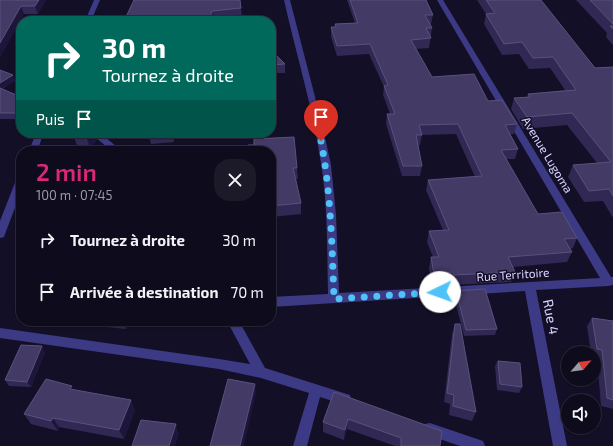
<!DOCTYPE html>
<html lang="fr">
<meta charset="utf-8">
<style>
:root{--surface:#0e0b1c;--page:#1c1929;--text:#f1f3f6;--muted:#9b9ba3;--line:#2e2b3b;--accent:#db2777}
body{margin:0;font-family:"Exo 2",sans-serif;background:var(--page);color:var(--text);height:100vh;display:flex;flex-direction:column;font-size:15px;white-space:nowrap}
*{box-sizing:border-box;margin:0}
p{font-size:13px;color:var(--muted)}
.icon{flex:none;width:22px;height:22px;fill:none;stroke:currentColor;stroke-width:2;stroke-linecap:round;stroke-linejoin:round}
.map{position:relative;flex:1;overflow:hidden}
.side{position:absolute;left:16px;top:146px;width:260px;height:180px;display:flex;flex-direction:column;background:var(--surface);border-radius:16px;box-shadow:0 1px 3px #0004,0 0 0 1px var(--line)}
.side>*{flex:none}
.banner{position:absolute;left:16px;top:16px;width:260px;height:122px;border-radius:16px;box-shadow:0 1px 3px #0004,0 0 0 1px var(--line);background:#00695c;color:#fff;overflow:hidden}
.needle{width:26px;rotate:62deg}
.fabs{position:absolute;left:561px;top:346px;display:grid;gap:8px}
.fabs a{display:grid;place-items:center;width:40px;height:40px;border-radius:50%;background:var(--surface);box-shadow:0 1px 3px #0004,0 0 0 1px var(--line);font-size:20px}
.pin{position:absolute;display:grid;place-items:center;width:34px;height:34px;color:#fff;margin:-41px -17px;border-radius:50% 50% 50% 0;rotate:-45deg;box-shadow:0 0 4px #0007}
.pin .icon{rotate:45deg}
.me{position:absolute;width:44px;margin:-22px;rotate:267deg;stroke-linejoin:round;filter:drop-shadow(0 0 3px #0008)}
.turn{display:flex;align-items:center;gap:14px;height:84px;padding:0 20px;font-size:18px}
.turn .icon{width:52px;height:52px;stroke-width:2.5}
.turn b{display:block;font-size:28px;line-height:34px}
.then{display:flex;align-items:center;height:38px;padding:0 20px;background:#0003;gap:8px;font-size:15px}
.round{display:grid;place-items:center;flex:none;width:42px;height:42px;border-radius:16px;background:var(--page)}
.head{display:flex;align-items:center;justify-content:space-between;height:68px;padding:0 20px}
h1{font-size:24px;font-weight:600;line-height:30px;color:var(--accent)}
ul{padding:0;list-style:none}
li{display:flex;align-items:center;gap:12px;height:52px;padding:0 20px}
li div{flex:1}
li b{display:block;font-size:15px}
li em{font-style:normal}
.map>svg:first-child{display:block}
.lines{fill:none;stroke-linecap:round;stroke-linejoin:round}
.street{fill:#3d3a85;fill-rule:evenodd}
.wall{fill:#312854}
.shaded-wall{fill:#1d163a}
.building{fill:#433a66;stroke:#5a527e}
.route{stroke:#4fc3f7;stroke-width:7;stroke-dasharray:0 12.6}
.labels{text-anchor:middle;stroke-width:3;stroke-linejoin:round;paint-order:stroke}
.street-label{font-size:12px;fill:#d9d4ff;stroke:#130f26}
.near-street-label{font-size:14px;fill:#d9d4ff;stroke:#130f26}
</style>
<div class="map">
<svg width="613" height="446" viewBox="0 0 613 446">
<rect width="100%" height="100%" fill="#130f26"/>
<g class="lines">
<path class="street" d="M94,0H100L91,21H85Z
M284,0H290L322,124L331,165L336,215L339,293L600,278L437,0H443L611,277H613V285L608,286L536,290L567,446H553L525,291L271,307V297L328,294C327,251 328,206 321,163C313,108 296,54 284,0Z
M36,133H44L37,151H29Z
M90,133H100L122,151H112Z
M21,177V192L5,234L4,237L0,238V221L16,180Z
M227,321H239L265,368L350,395L351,399L350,403L345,405L320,397L307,446H293L309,393L261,378L219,369L0,338V328L219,359L250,364Z
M430,423L483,441L485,446H460L425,434L423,429L425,424Z"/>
</g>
<path class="wall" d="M0,0H46L38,14H24Z
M134,0L241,8L242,17L213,19V21H124Z
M347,0H426L433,15L431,24H430L432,28L429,48L416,49L432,77L488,101L517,124L514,134H510L518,149L515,159H506L538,214L577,238L573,248L570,249L572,252L567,262L513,267L515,272L511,282L451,285L450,282L431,284L429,268L431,257H433L427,242L429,231L443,230L426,190L428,180L475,177L456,134L422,135L420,145H418L422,166L420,176H402L386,124L387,114H390L383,95L384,87L369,54L337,56L331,37V27H335V24L355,23Z
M477,0H541L595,68L613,67V218L603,201L584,202L568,177L573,165L597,163L567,125L523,129L511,109L514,98L527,97L528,94L565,90L550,68L529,69L519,54L502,55L484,24L486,14Z
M576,0H613V45L606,37L607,33Z
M271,30L272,51L285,64V73H271Z
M0,70L13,75L15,81L2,89L21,97V119H0Z
M148,133H174V142L151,144Z
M73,136L97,140L90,148L77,145Z
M271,151L297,168L298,179H296L301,203V214L271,217Z
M456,291L497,329L495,335L464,336L454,297Z
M592,318L613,321V409L601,406L597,358L594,357V353H591L587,326Z
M48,321H129L126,329Z
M455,324L476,412L472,421L449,415L450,404L444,402L452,334Z
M45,352L31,387L9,386L5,380Z
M498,361L522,387L519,393L497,390L495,366Z
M74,390L135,410L124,439L59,427L58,431L31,424L24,414Z
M334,392L440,446H395L347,429L344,440L323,432V422Z"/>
<path class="shaded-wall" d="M39,0H46L38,14L35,6Z
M21,6L24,14L0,58V43Z
M212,11L213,19V21H209Z
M13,75L15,81L0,90V83Z
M93,133H94L97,140L90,148L87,139Z
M173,133H174V142Z
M123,321H129L126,329Z
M42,346L45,352L31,387L27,382Z
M255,384L256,393L244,446H240Z
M131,400L135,410L124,439L119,430Z
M53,418L59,427L58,431L51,421Z
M348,419L347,429L344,440L345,430Z
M176,424L179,434L175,446H169Z"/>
<path class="building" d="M0,0H39L35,6H21L0,43Z
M134,0H240L241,8L212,11L209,21H124Z
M350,0H426L433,15H425L432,28H426L431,38L411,40L432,77L474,74L488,101L502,100L517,124L505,125L518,149L501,150L538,214L562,212L577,238L564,239L572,252L508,257L515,272L454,275L453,272L434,274L431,257H439L429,231L449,230L428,180L482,176L458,124L419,125L422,135H416L422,166H403L387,114H395L384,86L388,85L370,44L337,46L331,27H336L335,24L358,23Z
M486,0H541L595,68L613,67V196L609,189L589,191L573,165L611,162L572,113L527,117L514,98L530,97L528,94L576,90L553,57L533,58L522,42L504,44L486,14L495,13Z
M590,0H613V24Z
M610,26H613V29Z
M271,30L272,51L285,64L271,65Z
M0,70L13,75L0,83Z
M0,88L21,97V113H0Z
M74,133H93L87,139L73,136Z
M294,137L297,168H293L301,203L271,206V151H248V145H254V139Z
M485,289L497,329L466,330L456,291Z
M592,318L613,321V400L607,398L602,350L597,349Z
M455,324H460L476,412L453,406L454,395L447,393Z
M21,345L42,346L27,382L5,380Z
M498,361L520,363L522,387L500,384Z
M46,379L72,386L70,389L131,400L119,430L53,418L51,421L24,414Z
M228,379L255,384L240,446H210Z
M334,392L442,431L440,446H401V438L348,419L345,430L323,422Z
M141,420L176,424L169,446H132Z"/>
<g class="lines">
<path class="route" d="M321,141C331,193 332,246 334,299L440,292"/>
</g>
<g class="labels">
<g class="street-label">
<text transform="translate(547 155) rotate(59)" y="4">Avenue Lugoma</text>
<text transform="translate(513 275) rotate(-4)" y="4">Rue Territoire</text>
</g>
<g class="near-street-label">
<text transform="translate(551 317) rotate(79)" y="5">Rue 4</text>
</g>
</g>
</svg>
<div class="fabs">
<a><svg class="needle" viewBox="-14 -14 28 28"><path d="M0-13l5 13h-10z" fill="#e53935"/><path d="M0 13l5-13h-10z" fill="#9b9ba3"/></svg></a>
<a><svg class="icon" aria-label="sound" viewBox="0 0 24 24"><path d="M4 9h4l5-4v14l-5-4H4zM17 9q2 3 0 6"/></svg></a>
</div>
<div class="pin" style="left:321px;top:141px;background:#d93025"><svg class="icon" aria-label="arrive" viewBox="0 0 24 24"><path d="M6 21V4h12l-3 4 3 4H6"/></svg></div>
<svg class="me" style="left:440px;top:292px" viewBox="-20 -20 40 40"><circle r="19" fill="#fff"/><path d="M0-13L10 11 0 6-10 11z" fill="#4fc3f7"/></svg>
<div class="banner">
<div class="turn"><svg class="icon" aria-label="right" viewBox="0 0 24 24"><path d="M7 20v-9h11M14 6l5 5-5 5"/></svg><div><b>30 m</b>Tournez à droite</div></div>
<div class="then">Puis<svg class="icon" aria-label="arrive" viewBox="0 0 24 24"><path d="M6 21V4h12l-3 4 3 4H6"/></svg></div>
</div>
<section class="side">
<div class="head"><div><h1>2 min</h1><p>100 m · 07:45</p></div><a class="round"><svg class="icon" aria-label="close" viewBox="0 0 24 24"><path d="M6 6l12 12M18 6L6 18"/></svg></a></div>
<ul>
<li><svg class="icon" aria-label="right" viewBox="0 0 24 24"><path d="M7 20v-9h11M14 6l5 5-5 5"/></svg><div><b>Tournez à droite</b></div><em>30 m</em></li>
<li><svg class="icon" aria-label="arrive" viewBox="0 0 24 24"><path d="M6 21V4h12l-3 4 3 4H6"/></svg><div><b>Arrivée à destination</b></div><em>70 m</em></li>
</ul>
</section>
</div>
